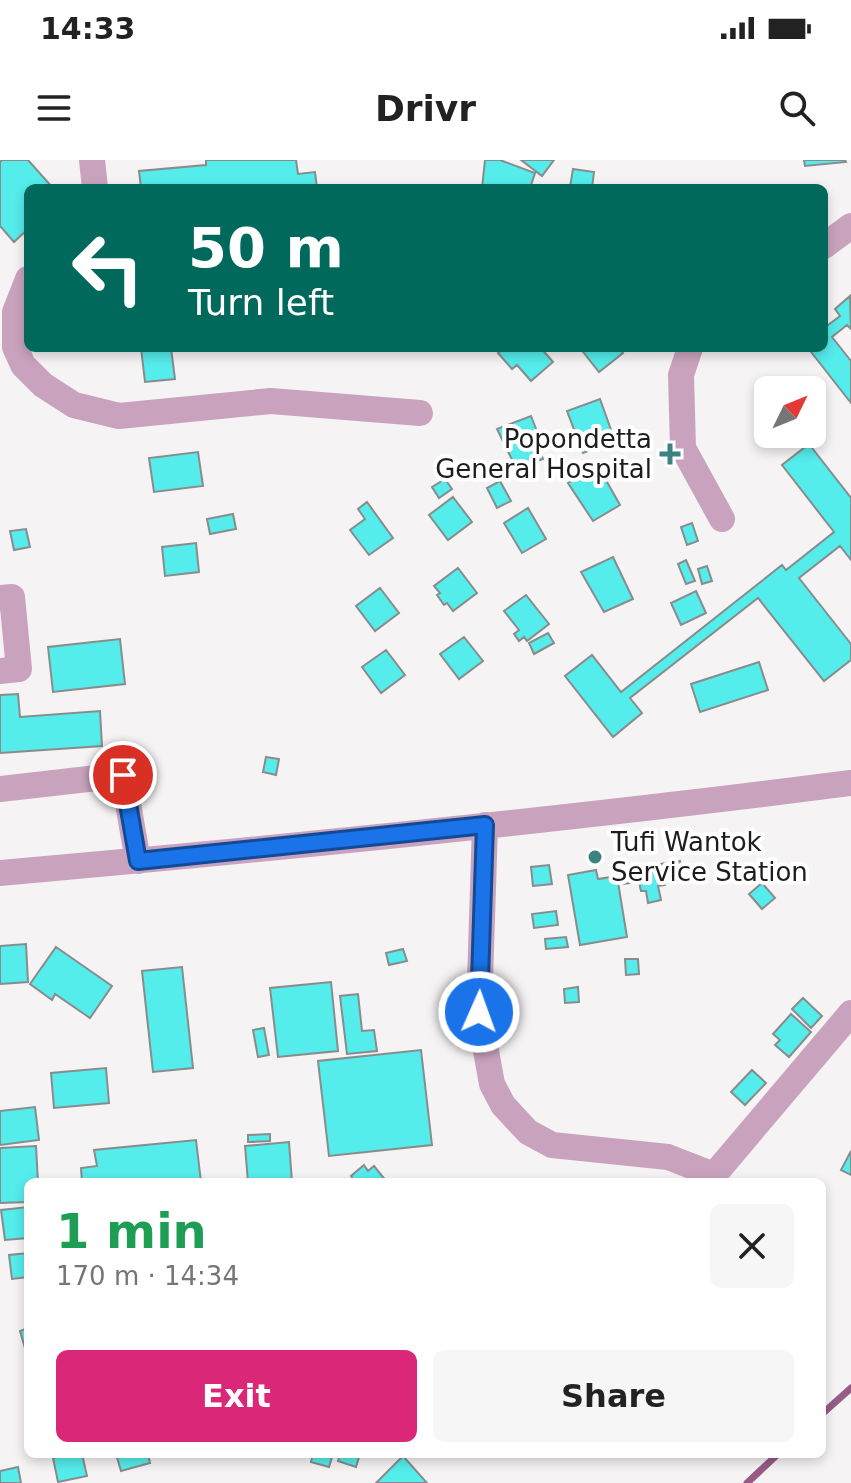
<!DOCTYPE html>
<meta charset="utf-8">
<style>
:root{--surface:#fff;--page:#f6f6f6;--text:#222;--muted:#767676;--accent:#db2777}
body{margin:0;font-family:"DejaVu Sans",sans-serif;background:var(--page);color:var(--text);height:100vh;display:flex;flex-direction:column;font-size:30px;white-space:nowrap}
*{box-sizing:border-box;margin:0}
p{font-size:26px;color:var(--muted)}
.icon{flex:none;width:44px;height:44px;fill:none;stroke:currentColor;stroke-width:2;stroke-linecap:round;stroke-linejoin:round}
.map{position:relative;flex:1;overflow:hidden}
.drawer{position:absolute;left:24px;top:1018px;width:802px;height:280px;display:flex;flex-direction:column;background:var(--surface);border-radius:12px;box-shadow:0 4px 12px #0003}
.drawer>*{flex:none}
.hud{position:absolute;left:24px;top:24px;width:804px;height:168px;border-radius:12px;box-shadow:0 4px 12px #0003;background:#00695c;color:#fff;overflow:hidden}
.needle{width:52px;rotate:47deg}
.tools{position:absolute;left:754px;top:216px;display:grid;gap:16px}
.tools a{display:grid;place-items:center;width:72px;height:72px;border-radius:12px;background:var(--surface);box-shadow:0 4px 12px #0003;font-size:40px}
.pin{position:absolute;display:grid;place-items:center;width:68px;height:68px;color:#fff;margin:-34px;border:4px solid #fff;border-radius:50%;box-shadow:0 2px 8px #0007}
.me{position:absolute;width:88px;margin:-44px;rotate:2deg;stroke-linejoin:round;filter:drop-shadow(0 0 6px #0008)}
.turn{display:flex;align-items:center;gap:28px;height:168px;padding:0 32px;font-size:36px}
.turn .icon{width:104px;height:104px;stroke-width:2.5}
.turn b{display:block;font-size:56px;line-height:68px}
.round{display:grid;place-items:center;flex:none;width:84px;height:84px;border-radius:12px;background:var(--page)}
.overview{display:flex;align-items:center;justify-content:space-between;height:136px;padding:0 32px}
h1{font-size:48px;font-weight:600;line-height:60px;color:#1e9e55}
.action{display:flex;gap:16px;margin-top:auto;padding:16px 32px}
.action a{flex:1;height:92px;border-radius:12px;background:var(--accent);color:#fff;font-size:32px;font-weight:600;line-height:92px;text-align:center}
.action a+a{background:var(--page);color:var(--text)}
.status{display:flex;justify-content:space-between;align-items:center;height:56px;padding:0 40px;background:var(--surface);direction:ltr}
.status svg{height:22px;fill:currentColor}
header{display:flex;justify-content:space-between;align-items:center;height:104px;padding:0 32px;background:var(--surface);font-size:36px;font-weight:600}
.map>svg:first-child{display:block}
.lines{fill:none;stroke-linecap:round;stroke-linejoin:round}
.stream{stroke:#965c86;stroke-width:7}
.building{fill:#55ecec;stroke:#888c8c;stroke-width:2}
.minor{stroke:#c9a3bd;stroke-width:26}
.route-casing{stroke:#114b97;stroke-width:20}
.route{stroke:#1a73e8;stroke-width:14}
.poi-dot{fill:#3b8383;stroke:#fff;stroke-width:3}
.labels{text-anchor:middle;stroke-width:8;stroke-linejoin:round;paint-order:stroke}
.poi-label{font-size:26px;fill:#1e1d1e;stroke:#fff;text-anchor:end}
</style>
<div class="status"><b>14:33</b><svg viewBox="0 0 49 12"><path d="M0 12V9h3v3zM5 12V6h3v6zM10 12V3h3v9zM15 12V0h3v12zM26 1h20v11H26zM47 4h2v5h-2z"/></svg></div>
<header><svg class="icon" aria-label="menu" viewBox="0 0 24 24"><path d="M4 6h16M4 12h16M4 18h16"/></svg>Drivr<svg class="icon" aria-label="search" viewBox="0 0 24 24"><circle cx="10" cy="10" r="6"/><path d="M15 15l6 6"/></svg></header>
<div class="map">
<svg width="851" height="1323" viewBox="0 0 851 1323">
<rect width="100%" height="100%" fill="#f6f3f5"/>
<g class="lines">
<path class="stream" d="M822,1254L851,1228
M747,1323L778,1294"/>
</g>
<path class="building" d="M2,0H28L53,28H28V69L14,82L0,66V2Z
M206,0H296L298,14L315,12L317,28H141L139,11L206,5Z
M485,0H500L535,13L530,28H482Z
M521,0H554L542,16Z
M804,0H845L846,2L805,6Z
M573,9L594,12L592,28L570,27Z
M850,136L851,169L847,165L832,177L851,201V243L808,188H824V168L840,156L835,149Z
M141,188H171L175,219L145,222Z
M504,188H541L553,202L531,221L517,205L512,209L498,193Z
M580,188H619L623,193L599,212Z
M600,239L615,281L583,293L567,251Z
M531,256L540,279L536,280L543,299L517,310L497,269Z
M809,284L851,338V400L840,386L799,418L851,484V500L824,521L758,438L630,538L642,553L613,577L565,516L592,495L621,532L782,405L786,410L834,372L782,305Z
M198,292L203,326L154,332L149,298Z
M598,306L620,345L593,361L568,323Z
M445,319L452,329L439,338L432,327Z
M500,321L511,341L497,348L487,328Z
M453,337L472,362L448,380L429,355Z
M367,342L393,378L369,395L350,370L365,359L358,349Z
M528,348L546,379L522,393L504,363Z
M233,354L236,369L210,374L207,359Z
M692,363L698,381L687,385L681,367Z
M26,369L30,387L14,390L10,371Z
M196,383L199,412L165,416L162,387Z
M613,397L633,439L604,452L581,412Z
M686,400L695,421L686,424L678,404Z
M707,406L712,421L702,424L698,409Z
M458,408L477,433L453,451L447,443L444,445L437,435L440,433L434,426Z
M380,428L399,453L375,471L356,446Z
M696,431L706,453L681,465L671,443Z
M526,435L549,464L527,481L524,477L519,481L514,474L519,470L504,451Z
M548,473L554,483L534,494L529,483Z
M464,477L483,501L459,519L440,494Z
M120,479L125,524L53,532L48,487Z
M386,490L405,515L381,533L362,507Z
M759,502L768,530L700,552L691,524Z
M18,534L20,557L100,551L102,586L0,593V535Z
M266,597L279,599L276,615L263,612Z
M680,701L681,710L663,712L665,725L658,726L661,740L648,743L646,731H641L639,722L623,724L621,710Z
M549,705L552,724L533,726L531,707Z
M596,710L598,719L617,716L627,777L580,785L568,715Z
M762,723L775,738L762,749L749,734Z
M556,751L558,765L534,768L532,754Z
M566,777L568,787L546,789L545,779Z
M26,784L28,822L0,824V786Z
M56,787L112,826L90,858L55,834L52,840L30,824Z
M403,789L407,801L389,805L386,793Z
M625,799H638L639,814L626,815Z
M182,807L193,908L153,912L142,811Z
M331,822L338,891L278,897L270,828Z
M578,827L579,842L565,843L564,829Z
M358,834L362,871L374,870L377,891L347,894L340,836Z
M803,838L822,856L811,868L792,849Z
M791,854L811,872L789,897L775,885L780,880L773,874Z
M264,868L269,895L258,897L253,870Z
M421,890L432,985L329,996L318,901Z
M106,908L109,943L54,948L51,913Z
M752,910L766,923L745,945L731,932Z
M35,947L39,980L0,985V951Z
M270,974V981L248,982V975Z
M196,980L201,1022H82L81,1008L97,1006L94,990Z
M289,982L292,1022H248L245,986Z
M36,986L38,1022H28V1042L0,1043V988Z
M851,991V1015L841,1010Z
M364,1005L368,1011L374,1006L387,1022H355L351,1016Z
M28,1047V1078L5,1080L1,1050Z
M28,1093V1117L12,1119L9,1095Z
M28,1168V1194L27,1195L20,1171Z
M68,1294H82L87,1316L58,1322L53,1298Z
M116,1294H148L150,1303L121,1311Z
M313,1294H333L329,1307L311,1302Z
M340,1294H360L356,1307L338,1301Z
M403,1296L427,1323H376Z
M18,1307L21,1323H0V1311Z"/>
<g class="lines">
<path class="minor" d="M92,0L95,28
M824,86L851,66
M28,119L15,152V187L23,205L43,225L74,245L119,256L271,241L420,253
M690,188L681,215L683,288L722,359
M0,438L12,437L19,509L0,511
M0,629L123,615L138,701
M485,665L479,852L492,924L503,945L528,972L552,985L668,997L714,1015L851,853
M0,713C284,688 568,659 851,623"/>
</g>
<g class="lines">
<g class="route-casing">
<path id="route" d="M123,615L138,701L485,665L479,852"/>
</g>
<use href="#route" class="route"/>
</g>
<g class="poi-dot">
<path d="M666 282h8v8h8v8h-8v8h-8v-8h-8v-8h8z"/>
<circle cx="595" cy="697" r="8"/>
</g>
<g class="labels">
<g class="poi-label">
<text x="652" y="288">Popondetta<tspan x="652" dy="30">General Hospital</tspan></text>
<text x="611" y="691" text-anchor="start">Tufi Wantok<tspan x="611" dy="30">Service Station</tspan></text>
</g>
</g>
</svg>
<div class="tools">
<a><svg class="needle" viewBox="-14 -14 28 28"><path d="M0-13l5 13h-10z" fill="#e53935"/><path d="M0 13l5-13h-10z" fill="#767676"/></svg></a>
</div>
<div class="pin" style="left:123px;top:615px;background:#d93025"><svg class="icon" aria-label="arrive" viewBox="0 0 24 24"><path d="M6 21V4h12l-3 4 3 4H6"/></svg></div>
<svg class="me" style="left:479px;top:852px" viewBox="-20 -20 40 40"><circle r="17" fill="#1a73e8" stroke="#fff" stroke-width="3"/><path d="M0-11L8 9 0 5-8 9z" fill="#fff"/></svg>
<div class="hud">
<div class="turn"><svg class="icon" aria-label="left" viewBox="0 0 24 24"><path d="M17 20v-9H6M10 6l-5 5 5 5"/></svg><div><b>50 m</b>Turn left</div></div>
</div>
<section class="drawer">
<div class="overview"><div><h1>1 min</h1><p>170 m · 14:34</p></div><a class="round"><svg class="icon" aria-label="close" viewBox="0 0 24 24"><path d="M6 6l12 12M18 6L6 18"/></svg></a></div>
<div class="action"><a>Exit</a><a>Share</a></div>
</section>
</div>
